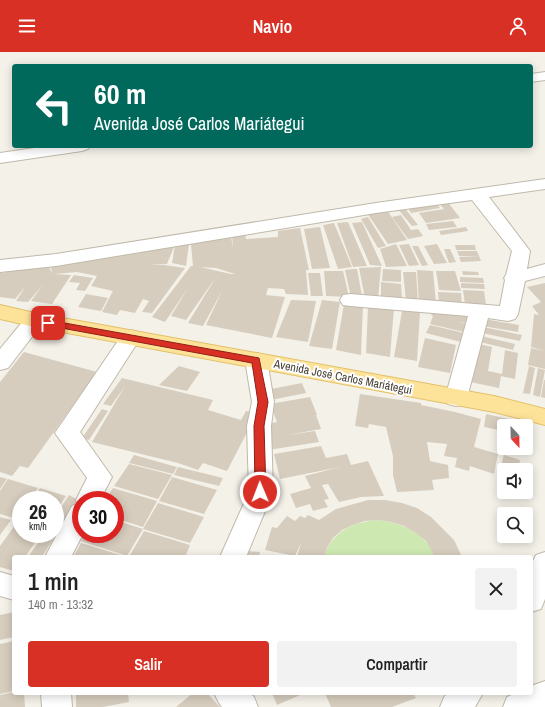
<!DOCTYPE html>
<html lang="es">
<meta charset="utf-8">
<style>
:root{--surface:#fff;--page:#f2f2f2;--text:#222;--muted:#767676;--accent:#d93025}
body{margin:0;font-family:"Archivo Narrow",sans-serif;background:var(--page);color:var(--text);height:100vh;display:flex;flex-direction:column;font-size:15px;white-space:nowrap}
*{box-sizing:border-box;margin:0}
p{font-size:13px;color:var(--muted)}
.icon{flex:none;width:22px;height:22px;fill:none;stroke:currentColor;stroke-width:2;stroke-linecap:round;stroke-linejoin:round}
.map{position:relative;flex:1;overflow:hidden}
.panel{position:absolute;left:12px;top:503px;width:521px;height:140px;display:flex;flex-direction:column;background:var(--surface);border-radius:4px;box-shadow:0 2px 10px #0003}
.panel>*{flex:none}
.top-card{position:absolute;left:12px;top:12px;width:521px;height:84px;border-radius:4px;box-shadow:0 2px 10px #0003;background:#00695c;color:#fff;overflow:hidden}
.needle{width:26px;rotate:158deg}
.buttons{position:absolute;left:497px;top:367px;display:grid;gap:8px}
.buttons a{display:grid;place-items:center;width:36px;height:36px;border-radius:4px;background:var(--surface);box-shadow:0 2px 10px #0003;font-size:20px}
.speed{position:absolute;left:12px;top:439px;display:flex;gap:8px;font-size:20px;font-weight:700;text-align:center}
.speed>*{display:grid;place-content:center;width:52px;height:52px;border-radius:50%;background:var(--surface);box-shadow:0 2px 10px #0003;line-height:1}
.speed small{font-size:10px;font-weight:400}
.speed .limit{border:6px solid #d22;background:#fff;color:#111}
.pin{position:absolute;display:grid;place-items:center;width:34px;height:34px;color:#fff;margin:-17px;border-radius:8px;box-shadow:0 2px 6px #0006}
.me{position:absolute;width:44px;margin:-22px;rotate:359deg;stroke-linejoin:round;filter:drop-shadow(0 0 3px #0008)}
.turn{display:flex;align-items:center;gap:14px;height:84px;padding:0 16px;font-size:18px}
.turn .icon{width:52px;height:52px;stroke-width:2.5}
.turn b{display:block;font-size:28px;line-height:34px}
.round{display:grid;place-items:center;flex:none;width:42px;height:42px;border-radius:4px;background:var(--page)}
.overview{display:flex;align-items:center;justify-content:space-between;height:68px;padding:0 16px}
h1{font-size:24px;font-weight:600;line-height:30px}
.cta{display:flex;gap:8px;margin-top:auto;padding:8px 16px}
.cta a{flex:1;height:46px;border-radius:4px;background:var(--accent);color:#fff;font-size:16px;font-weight:600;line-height:46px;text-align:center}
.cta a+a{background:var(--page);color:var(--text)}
header{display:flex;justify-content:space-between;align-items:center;height:52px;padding:0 16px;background:var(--accent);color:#fff;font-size:18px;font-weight:600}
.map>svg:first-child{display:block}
.green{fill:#cee8b2}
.building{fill:#d6cdbe;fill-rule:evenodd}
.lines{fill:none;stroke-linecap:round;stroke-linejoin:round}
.minor-casing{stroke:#c0b9ab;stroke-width:2}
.major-casing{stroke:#e2c169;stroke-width:2}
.minor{fill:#fff;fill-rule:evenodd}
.major{fill:#fde399;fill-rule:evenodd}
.route{fill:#d93025;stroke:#8d1f18}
.labels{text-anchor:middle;stroke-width:4;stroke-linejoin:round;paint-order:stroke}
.street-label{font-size:12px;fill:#484237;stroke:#fff}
</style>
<header><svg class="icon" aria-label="menu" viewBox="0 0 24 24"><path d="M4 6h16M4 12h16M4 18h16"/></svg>Navio<svg class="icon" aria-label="person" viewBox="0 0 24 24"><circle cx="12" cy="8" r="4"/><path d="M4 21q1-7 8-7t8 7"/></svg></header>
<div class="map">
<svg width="545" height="655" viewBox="0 0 545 655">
<rect width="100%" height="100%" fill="#f4f1e9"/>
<path class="green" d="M378,468C402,471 426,481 435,505H324C332,479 353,470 378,468Z"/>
<path class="building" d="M447,149L460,166L426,171L419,161L444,157L439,151Z
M436,151L440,156L411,161L408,156Z
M403,154L418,173L412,174L397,156Z
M387,158L407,188L388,192L367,161Z
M401,163L411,178L418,177L423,184L408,187L392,165Z
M368,165L386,194L378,196L361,167Z
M453,169L457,175L429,178L426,172Z
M348,170L367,214L353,215L337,171Z
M362,170L382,214L370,213L352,171Z
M334,171L352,215L338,217L323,173Z
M320,175L330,216L312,217L304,177Z
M466,175L468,179L441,183L439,179Z
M300,176L309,218H306L308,243L286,242L284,237L268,236L266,243L285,245L272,286L206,273L223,237L203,274L188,271L216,225L186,268L171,264L188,236L165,270L152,265L191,214H193L191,192L231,184L233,197L232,183L245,181L246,187L278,185V179ZM200,215L216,216L235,222H231Z
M189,192L186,214L172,211L175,193Z
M396,192L407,214L386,215L380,197Z
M409,192L419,213L409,214L399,193Z
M437,192L447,211L434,212L424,194Z
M455,193H475L476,198H456Z
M412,194H418L428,213L422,214Z
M174,195L167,212L148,213H164L185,216L152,261L142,260L149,249L143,247L135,261L120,258L117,263L102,260L113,239L91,234L97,224L77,220L54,222L71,223L52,252L31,249L43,233L28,250L16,249L26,234L15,247L0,245V220L5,221L8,216L49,214L52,222L51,215Z
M444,197H450L456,210L449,211Z
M457,199H477L479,204H459Z
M479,204L481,209L461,210L459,205Z
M381,215L378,247L365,246L359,216Z
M353,217H357L362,244L351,245L345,218Z
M383,217L401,218V230L382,229Z
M417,218L433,219L436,251H419Z
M324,219H343L349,245L326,244Z
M436,219H455L461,239L439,238Z
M462,219L478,220L479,223H463Z
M403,220H416L418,250L406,249Z
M308,221H320L323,244H311Z
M74,223L93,226L85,239L76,238L80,231L69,230Z
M460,225L483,226L484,231L460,230Z
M381,230L401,232L402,247H381Z
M461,231L484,232L485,237L461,236Z
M545,231V299L531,295L534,262L539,263L532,254L541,250L527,235Z
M463,238L484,239L486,253L465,252Z
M438,240L461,241L462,255L439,252Z
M86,242L108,246L101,259L78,255Z
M291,248L316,249L308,290L276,285Z
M322,248L340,250L332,297L309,294Z
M344,252L363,253L361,303L336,298Z
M368,255L394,256L390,305L366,301Z
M436,258L468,263L465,271L458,270L467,272L464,280L430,272L433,264L431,263Z
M402,259L420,260L417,309L394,305Z
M484,267L519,273L518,280L483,274Z
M430,273L464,281L461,290L426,281Z
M483,275L522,283L520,289L482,281Z
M477,283L515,292L513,298L476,289Z
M425,286L456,293L450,321L418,315Z
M479,292L492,295L488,319L502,322L505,298L518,301L515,327L501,324L499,336L470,330Z
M531,296L545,299V317L528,313Z
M24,300L97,320L28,416L20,414L12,424L0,420V330Z
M179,314L200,320L187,339L159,333Z
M529,314L535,316L530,342L523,341Z
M538,316L545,318L540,345L533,343Z
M122,326L213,348L208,358L241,368L246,359L257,361L227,419L203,411L198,418L178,411L92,390L125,334L111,354L103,352Z
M544,328H545V346L541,345Z
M302,331L306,341L271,348L266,338Z
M360,342L421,351V353L455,360L481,367L474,395L498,402L494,422L470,414L469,419L455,415L457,406L444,404L447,392L427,390L430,409L448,413L449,426L432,428L434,438L397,440L393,423V404L386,375L369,372L368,376L355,374Z
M310,345L317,363L311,364L316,363L321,377L287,383L315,379L319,390L268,398L266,372L277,370L270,352Z
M102,357L108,359L89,388L82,386Z
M486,362L513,368L511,374H504V379L484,375Z
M321,394L326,406L347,402L351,413L368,409L384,444L361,445L339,450L328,432L322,433L329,447L324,448L328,455L313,459L310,452L296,456L290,442L311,436L305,424L340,415L280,427L274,402Z
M134,403L177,415L173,422L129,411Z
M504,403L520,408L518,418H504V425L498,423Z
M129,412L172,423L158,447L114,434Z
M178,415L223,426L219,434L174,423Z
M0,425L7,427L0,437Z
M172,425L217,438L204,462L159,449Z
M8,427L38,436L30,448H21V461L17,467L0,462V439Z
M40,436L66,444L55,460V448H32Z
M113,436L157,449L143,475L115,466V448H105Z
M69,443L78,448L42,505H28L44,482H55V465Z
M368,448H385L402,451L417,456L431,465L454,488L462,505H435L426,489L416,481L404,474L391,470L378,468L365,469L353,473L342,478L333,486L327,496L324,505H297L301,491L295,504L265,498L272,475L277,476L287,464L295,469L300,464L305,466L308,463L319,468L336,457Z
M158,451L204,465L190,491L143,477Z
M0,465L11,468L0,483Z
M115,468L143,477L127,504L81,489L85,482H115Z
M18,469L21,470V482H41L25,505H14V519L0,515V494Z
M144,479L190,493L185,505H129Z
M81,491L127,505H73Z
M247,499L260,500L259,505H247Z
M14,560V585L0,588V563Z
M14,589V612L0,615V592Z
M14,612V639L0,642V615Z
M14,640L24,641L25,655H0V643Z
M76,641H128L129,650L103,655H76Z
M193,641H207L220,655H176Z
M272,641H305L277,653Z
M325,641H413L416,646L392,655H331Z"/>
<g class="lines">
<g class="minor-casing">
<path id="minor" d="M545,20V28L531,30V22Z
M48,94H90L88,97L82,99L0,111V101Z
M545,127V137L489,145L530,199L527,217L545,212V224L525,229L518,262L515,267L508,269L488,266L467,346L464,352L456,354L448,352L445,346L468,264L350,254L343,253L340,248L343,243L350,242L500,254L505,228L504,226L506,223L512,199L472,148L376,161L56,214L0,220V208L56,202L376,151Z
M35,261L42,263L45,268L8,316L0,318V297L28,263Z
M131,278L138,280L141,285L80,380L112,425L100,448H81V482H83L71,505H45L72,454L78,452L76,448L87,426L55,381L124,280Z
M256,301L264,303L267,308L274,350L271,374L273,440L246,505H220L249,440L247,374L252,350L245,308L248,303Z
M545,500V547L541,557L531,560V513L536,503Z
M0,520L14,524V548L0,544Z
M545,629V655H503L507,645L516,641H531V634Z
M41,641H71L72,655H42Z
M214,641H250L254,645L258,655H222L219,651Z
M448,641H483L475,655H440L444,645Z"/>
</g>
<g class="major-casing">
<path id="major" d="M0,253L35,261L494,344L545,357V373L494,360L35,275L0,267Z"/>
</g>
<use href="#minor" class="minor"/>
<use href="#major" class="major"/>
</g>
<path class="route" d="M48,268L259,306L268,350L264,374L266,440L264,443H257L255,440L254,374L258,350L252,311L45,273L44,271Z"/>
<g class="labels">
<g class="street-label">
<text transform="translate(343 325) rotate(11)" y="4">Avenida José Carlos Mariátegui</text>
</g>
</g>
</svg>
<div class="buttons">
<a><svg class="needle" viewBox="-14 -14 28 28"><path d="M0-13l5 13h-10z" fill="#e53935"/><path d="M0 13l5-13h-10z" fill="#767676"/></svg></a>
<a><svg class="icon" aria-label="sound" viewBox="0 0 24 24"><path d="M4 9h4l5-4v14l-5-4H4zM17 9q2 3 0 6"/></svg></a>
<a><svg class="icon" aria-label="search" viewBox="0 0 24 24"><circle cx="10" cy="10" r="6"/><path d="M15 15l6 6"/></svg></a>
</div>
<div class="speed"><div>26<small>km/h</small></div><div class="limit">30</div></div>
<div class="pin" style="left:48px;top:271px;background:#d93025"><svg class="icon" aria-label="arrive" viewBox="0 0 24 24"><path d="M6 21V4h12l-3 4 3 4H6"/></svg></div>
<svg class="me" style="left:260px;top:440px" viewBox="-20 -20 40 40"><circle r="17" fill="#d93025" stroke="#fff" stroke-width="3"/><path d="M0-11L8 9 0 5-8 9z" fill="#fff"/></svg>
<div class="top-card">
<div class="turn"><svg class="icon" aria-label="left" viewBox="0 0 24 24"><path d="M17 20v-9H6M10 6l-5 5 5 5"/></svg><div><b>60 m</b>Avenida José Carlos Mariátegui</div></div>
</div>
<section class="panel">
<div class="overview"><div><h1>1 min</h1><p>140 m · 13:32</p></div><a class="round"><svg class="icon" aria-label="close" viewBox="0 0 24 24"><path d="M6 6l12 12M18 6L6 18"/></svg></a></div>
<div class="cta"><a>Salir</a><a>Compartir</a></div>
</section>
</div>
